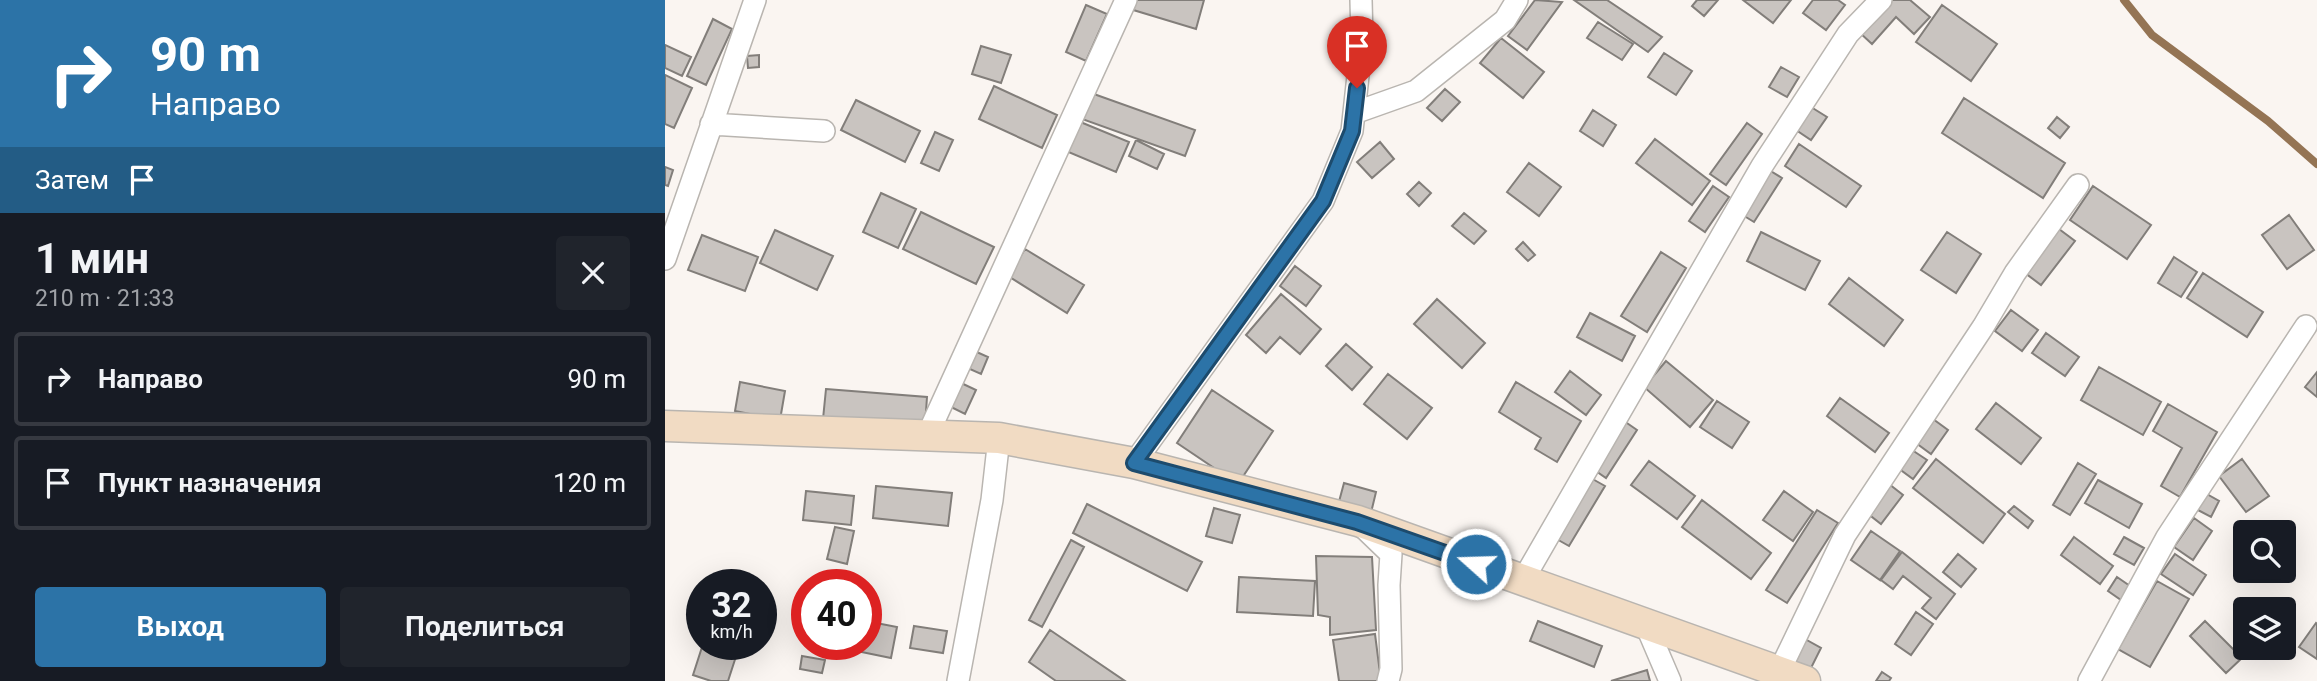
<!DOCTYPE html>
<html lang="ru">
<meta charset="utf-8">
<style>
:root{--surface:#171b24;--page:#20242c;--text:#f1f3f6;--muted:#9ea1a6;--line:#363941;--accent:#2c73a7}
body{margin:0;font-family:Roboto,sans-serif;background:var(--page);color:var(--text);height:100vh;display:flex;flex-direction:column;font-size:26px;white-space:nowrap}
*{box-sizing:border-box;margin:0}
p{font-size:23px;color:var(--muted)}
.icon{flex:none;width:38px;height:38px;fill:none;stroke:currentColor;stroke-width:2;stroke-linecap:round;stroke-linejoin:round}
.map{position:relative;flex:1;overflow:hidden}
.sheet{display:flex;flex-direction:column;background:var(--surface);width:665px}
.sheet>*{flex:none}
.hud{background:#2c73a7;color:#fff;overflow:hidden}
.buttons{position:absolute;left:1568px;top:520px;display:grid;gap:14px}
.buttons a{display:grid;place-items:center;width:63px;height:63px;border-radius:7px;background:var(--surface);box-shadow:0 7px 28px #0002;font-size:35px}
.speed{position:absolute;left:21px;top:569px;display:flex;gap:14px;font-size:35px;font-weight:700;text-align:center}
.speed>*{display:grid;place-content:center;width:91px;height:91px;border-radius:50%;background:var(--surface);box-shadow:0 7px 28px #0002;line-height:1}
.speed small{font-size:18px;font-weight:400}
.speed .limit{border:10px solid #d22;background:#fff;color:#111}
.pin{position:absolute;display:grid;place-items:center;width:60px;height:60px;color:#fff;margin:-72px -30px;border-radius:50% 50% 50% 0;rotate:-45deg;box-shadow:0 0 7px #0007}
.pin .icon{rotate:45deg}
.me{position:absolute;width:77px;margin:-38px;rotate:290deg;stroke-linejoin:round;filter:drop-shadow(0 0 5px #0008)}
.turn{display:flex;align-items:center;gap:24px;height:147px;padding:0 35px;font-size:32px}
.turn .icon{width:91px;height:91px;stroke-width:2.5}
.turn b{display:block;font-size:49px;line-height:60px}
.then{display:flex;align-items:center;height:66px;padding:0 35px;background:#0003;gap:14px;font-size:26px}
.round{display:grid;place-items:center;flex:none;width:74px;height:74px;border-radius:7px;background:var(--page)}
.headline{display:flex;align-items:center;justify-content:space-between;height:119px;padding:0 35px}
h1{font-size:42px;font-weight:700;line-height:52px}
.primary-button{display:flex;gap:14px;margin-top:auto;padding:14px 35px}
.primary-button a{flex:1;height:80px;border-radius:7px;background:var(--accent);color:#fff;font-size:28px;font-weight:700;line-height:80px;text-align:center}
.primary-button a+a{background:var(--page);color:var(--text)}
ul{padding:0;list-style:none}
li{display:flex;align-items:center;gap:21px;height:94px;margin:0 14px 10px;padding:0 21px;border:4px solid var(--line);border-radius:7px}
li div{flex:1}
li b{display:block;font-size:26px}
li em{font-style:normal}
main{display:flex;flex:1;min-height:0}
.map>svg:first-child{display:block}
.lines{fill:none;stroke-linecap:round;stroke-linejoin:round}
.stream{stroke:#947454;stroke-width:8}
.building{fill:#c9c4c0;stroke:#827e7a;stroke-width:2}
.street-casing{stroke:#b9b5b0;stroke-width:24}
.secondary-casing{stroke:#b9b5b0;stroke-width:33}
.street{stroke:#fff;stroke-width:21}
.secondary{stroke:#f1dbc3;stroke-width:30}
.route-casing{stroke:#1d4b6d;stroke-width:18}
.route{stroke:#2c73a7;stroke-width:12}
</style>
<main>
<section class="sheet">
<div class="hud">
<div class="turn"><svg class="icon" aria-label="right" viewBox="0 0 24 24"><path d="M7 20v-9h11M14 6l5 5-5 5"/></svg><div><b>90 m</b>Направо</div></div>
<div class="then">Затем<svg class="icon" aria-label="arrive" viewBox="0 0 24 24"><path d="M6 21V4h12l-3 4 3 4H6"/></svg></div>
</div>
<div class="headline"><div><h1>1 мин</h1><p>210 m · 21:33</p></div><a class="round"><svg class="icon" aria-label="close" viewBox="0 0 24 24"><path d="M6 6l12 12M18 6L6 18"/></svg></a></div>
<ul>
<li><svg class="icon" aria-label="right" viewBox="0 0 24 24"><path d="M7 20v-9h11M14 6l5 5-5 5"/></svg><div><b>Направо</b></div><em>90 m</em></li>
<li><svg class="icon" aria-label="arrive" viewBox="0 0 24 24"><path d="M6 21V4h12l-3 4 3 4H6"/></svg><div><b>Пункт назначения</b></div><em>120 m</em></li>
</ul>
<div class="primary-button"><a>Выход</a><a>Поделиться</a></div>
</section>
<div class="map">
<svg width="1652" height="681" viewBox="0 0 1652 681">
<rect width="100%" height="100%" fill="#faf5f1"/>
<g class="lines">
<path class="stream" d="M1459,0L1487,35L1603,121L1652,164"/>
</g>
<path class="building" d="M468,0H539L531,29L465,9Z
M870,0L897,2L862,50L843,36Z
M909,0H942L997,37L983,52Z
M1032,0H1053L1039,16L1027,6Z
M1078,0H1126L1108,23Z
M1148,0H1173L1180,5L1161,30L1138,13Z
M1223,0H1245L1265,17L1249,34L1231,17L1207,44L1194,32Z
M421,5L442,14L421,61L401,52Z
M1277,5L1332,44L1306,81L1251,42Z
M48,19L67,29L41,85L22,76Z
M933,22L968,44L957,60L922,38Z
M836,38L879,72L858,98L815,63Z
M0,45L26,57L17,76L0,68Z
M316,46L346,55L336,83L307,74Z
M999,53L1027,71L1011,95L983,77Z
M94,55V67L83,68L82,56Z
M1116,67L1134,77L1122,97L1104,87Z
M0,75L27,88L9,128L0,124Z
M329,86L392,115L377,148L314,119Z
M780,89L795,102L777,121L762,108Z
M426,93L530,130L520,156L417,119Z
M1299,98L1400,163L1378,198L1277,133Z
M191,100L255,131L240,162L176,130Z
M1146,107L1162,117L1146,140L1131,130Z
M928,110L951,125L938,146L915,131Z
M1392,117L1404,127L1395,138L1383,128Z
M413,121L464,142L451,172L401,151Z
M1082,123L1097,134L1061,185L1045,174Z
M270,132L288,140L274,171L256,163Z
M990,139L1045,181L1027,205L971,163Z
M471,140L499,154L492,169L464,156Z
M715,142L729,159L707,178L692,162Z
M1134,144L1196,186L1181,207L1120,166Z
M864,163L896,187L874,216L842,192Z
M0,167L8,170L3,186L0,185Z
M1104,170L1117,178L1089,222L1076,214Z
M754,182L766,193L754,206L742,194Z
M1048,186L1064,197L1040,232L1024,221Z
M1428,186L1486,225L1462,259L1405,220Z
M216,193L251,209L233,248L198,232Z
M256,212L329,247L311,284L238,249Z
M799,213L821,231L809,244L787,226Z
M1624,215L1649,250L1622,269L1597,235Z
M1394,229L1410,241L1376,285L1360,273Z
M110,230L168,256L152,290L95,263Z
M1096,232L1155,261L1140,290L1082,261Z
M1282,232L1316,254L1291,293L1256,270Z
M37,235L93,257L80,291L23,270Z
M858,242L870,255L863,261L851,249Z
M360,249L419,285L402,313L343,276Z
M996,252L1021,268L982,332L956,316Z
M1509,257L1532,272L1516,297L1493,283Z
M630,266L656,286L641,306L615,286Z
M1538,273L1598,312L1582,337L1522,298Z
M1184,278L1238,320L1219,346L1164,304Z
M616,294L656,329L635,354L615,337L601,353L581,335Z
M772,299L820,343L797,368L749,324Z
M1346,310L1373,330L1357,351L1330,331Z
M925,313L970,336L957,361L912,337Z
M1381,333L1414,357L1400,376L1367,353Z
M681,344L707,367L687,390L661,366Z
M305,349L323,357L316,374L298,366Z
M1001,361L1048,400L1025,427L979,387Z
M1434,367L1496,402L1478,435L1416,400Z
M905,371L936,395L921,415L890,392Z
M1652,372V397L1640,387Z
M723,374L767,408L742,439L699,404Z
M75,382L120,391L115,420L70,411Z
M294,382L311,390L300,414L282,405Z
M851,382L916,421L892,462L870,449L876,438L834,412Z
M161,389L262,397L260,426L158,419Z
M547,390L608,431L573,484L512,443Z
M1175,398L1224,433L1210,452L1162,416Z
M1052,401L1084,422L1067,448L1035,427Z
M1331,403L1376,438L1356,464L1311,429Z
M1503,404L1552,432L1515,497L1496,486L1517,448L1488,431Z
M1268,419L1283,430L1266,454L1251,443Z
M959,421L972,430L941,478L928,469Z
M1247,450L1262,460L1248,479L1233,468Z
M1271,459L1340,514L1318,543L1248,488Z
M1577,459L1604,496L1581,512L1554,476Z
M984,461L1030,496L1012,519L966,485Z
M1413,463L1431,474L1405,515L1388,505Z
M924,477L940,486L904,546L888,537Z
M1433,480L1477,504L1464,528L1420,503Z
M679,483L711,492L705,517L672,509Z
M1224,484L1238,495L1216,524L1202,513Z
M211,486L287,493L283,526L208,518Z
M141,491L189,496L186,525L138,520Z
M1119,491L1148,512L1128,541L1098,520Z
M1540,493L1554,501L1546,517L1531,509Z
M1037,500L1106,553L1086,579L1017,527Z
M422,504L537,562L522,591L408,533Z
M1349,506L1368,521L1363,528L1343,512Z
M549,508L575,515L567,543L541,536Z
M1152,510L1173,523L1122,603L1101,590Z
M1529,518L1547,531L1528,560L1509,547Z
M170,527L189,531L182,564L162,559Z
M1206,531L1235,551L1215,580L1186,560Z
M1409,537L1448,566L1435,584L1396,555Z
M1459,537L1479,548L1469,565L1449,554Z
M406,540L419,547L377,627L364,620Z
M1237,552L1290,594L1271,619L1257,608L1266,598L1238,576L1228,589L1216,580Z
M1293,554L1311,569L1296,587L1278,572Z
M1510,554L1541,575L1528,595L1496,574Z
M651,556L707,557L711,630L665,635V617L653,615Z
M574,577L650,581L648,616L572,612Z
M1452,577L1465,586L1456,600L1443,591Z
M1492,581L1524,599L1485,667L1453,649Z
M1251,612L1268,624L1246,655L1230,644Z
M201,621L232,627L226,658L172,647V644H201Z
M873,621L937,646L929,667L865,641Z
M1540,621L1577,658L1561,673L1525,636Z
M1651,623L1652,624V659L1634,647Z
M249,626L282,631L278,653L245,648Z
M385,630L460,681H391L364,662Z
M710,634L716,681H674L668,640Z
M1140,639L1156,648L1143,674L1126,666Z
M38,644H75L63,681H46L28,675Z
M137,656L160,660L157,673L135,669Z
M982,670L985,681H946Z
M1217,672L1226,678L1224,681H1211Z"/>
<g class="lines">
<g class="street-casing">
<path id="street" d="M689,113L751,91L840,20L852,0
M46,124L159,131
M0,259L90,0
M263,434L461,0
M469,463L658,201L687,131L697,39L696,0
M698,527L726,554L724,585L726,669L723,681
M858,580L1097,166L1183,34L1216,0
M981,625L1005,681
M1114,672L1180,535L1318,327L1350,273L1413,185
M293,681L327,500L334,438
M1424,681L1502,537L1641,326"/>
</g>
<g class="secondary-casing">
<path id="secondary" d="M0,426L334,438L469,463L693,521L1140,681"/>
</g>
<use href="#street" class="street"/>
<use href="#secondary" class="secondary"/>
</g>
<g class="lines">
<g class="route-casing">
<path id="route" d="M692,88L687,131L658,201L469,463L692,522L811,564"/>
</g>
<use href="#route" class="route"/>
</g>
</svg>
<div class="buttons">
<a><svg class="icon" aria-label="search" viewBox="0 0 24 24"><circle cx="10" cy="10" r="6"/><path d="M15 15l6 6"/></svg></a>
<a><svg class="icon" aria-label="layers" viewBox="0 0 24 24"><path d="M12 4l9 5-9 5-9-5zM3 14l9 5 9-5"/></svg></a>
</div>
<div class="speed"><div>32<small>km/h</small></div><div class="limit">40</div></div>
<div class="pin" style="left:692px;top:88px;background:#d93025"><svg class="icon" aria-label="arrive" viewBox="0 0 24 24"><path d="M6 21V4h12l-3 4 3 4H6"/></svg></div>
<svg class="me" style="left:811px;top:564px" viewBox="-20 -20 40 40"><circle r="17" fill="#2c73a7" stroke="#fff" stroke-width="3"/><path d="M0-11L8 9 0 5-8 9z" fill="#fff"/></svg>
</div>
</main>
